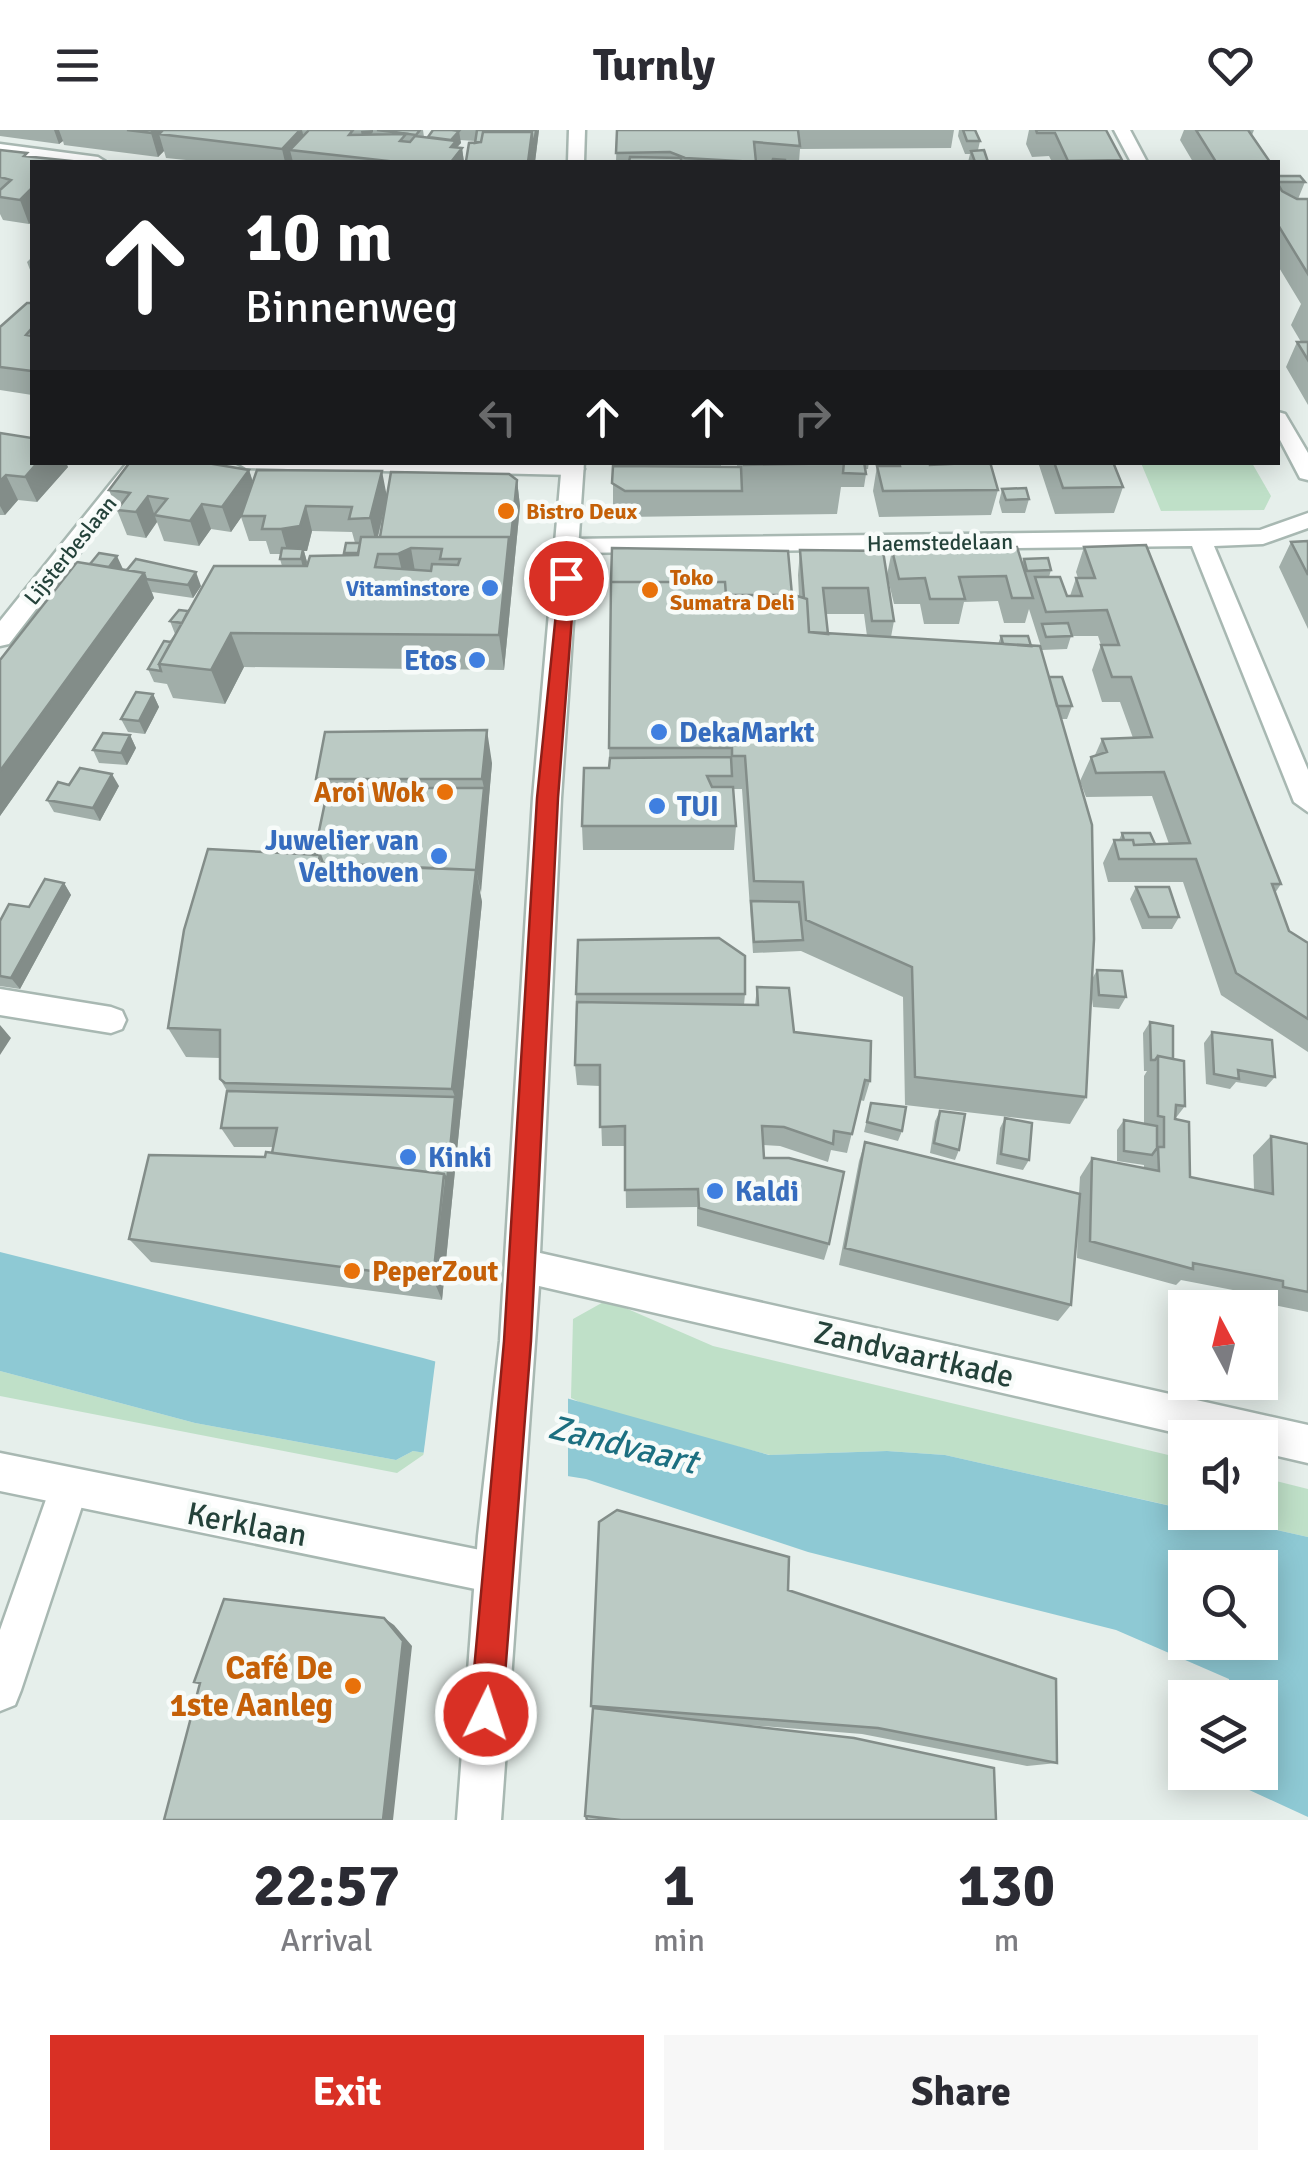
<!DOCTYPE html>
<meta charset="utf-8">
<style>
:root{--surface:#fff;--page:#f7f7f7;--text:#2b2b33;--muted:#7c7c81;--accent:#d93025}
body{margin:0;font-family:Signika,sans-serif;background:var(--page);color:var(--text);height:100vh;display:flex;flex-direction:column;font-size:38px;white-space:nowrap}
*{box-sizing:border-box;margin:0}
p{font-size:32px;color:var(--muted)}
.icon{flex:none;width:55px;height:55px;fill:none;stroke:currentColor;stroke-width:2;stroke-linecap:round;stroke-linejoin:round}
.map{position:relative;height:1690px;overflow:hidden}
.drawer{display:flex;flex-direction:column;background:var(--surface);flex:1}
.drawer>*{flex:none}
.top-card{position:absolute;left:30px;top:30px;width:1250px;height:305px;border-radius:0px;box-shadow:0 5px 25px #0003;background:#202124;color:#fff;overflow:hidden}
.needle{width:65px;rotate:353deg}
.buttons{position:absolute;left:1168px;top:1160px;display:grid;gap:20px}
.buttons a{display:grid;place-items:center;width:110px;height:110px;border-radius:0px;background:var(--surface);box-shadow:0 5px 25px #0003;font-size:50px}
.pin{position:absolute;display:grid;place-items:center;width:85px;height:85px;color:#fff;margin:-42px;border:5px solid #fff;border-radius:50%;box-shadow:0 2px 10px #0007}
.me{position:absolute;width:110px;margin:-55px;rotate:4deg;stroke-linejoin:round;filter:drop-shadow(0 0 8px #0008)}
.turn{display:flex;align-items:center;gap:35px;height:210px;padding:0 50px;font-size:45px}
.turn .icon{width:130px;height:130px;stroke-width:2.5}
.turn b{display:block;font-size:70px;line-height:85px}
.lanes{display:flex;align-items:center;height:95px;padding:0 50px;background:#0003;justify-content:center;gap:50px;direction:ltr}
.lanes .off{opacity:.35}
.eta{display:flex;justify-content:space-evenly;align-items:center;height:170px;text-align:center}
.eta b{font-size:60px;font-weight:700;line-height:70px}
.button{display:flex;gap:20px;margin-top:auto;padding:20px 50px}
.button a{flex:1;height:115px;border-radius:0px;background:var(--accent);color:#fff;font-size:40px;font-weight:700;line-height:115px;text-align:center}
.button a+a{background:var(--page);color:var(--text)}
header{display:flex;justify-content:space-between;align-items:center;height:130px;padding:0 50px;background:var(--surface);font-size:45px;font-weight:700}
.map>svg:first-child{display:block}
.green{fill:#bfe0c8}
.water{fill:#8ec9d4;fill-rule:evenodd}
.pier{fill:#e6efeb}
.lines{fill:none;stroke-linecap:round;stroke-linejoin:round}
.service-casing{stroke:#a8b8b2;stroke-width:5}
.minor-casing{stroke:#a8b8b2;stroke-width:5}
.tertiary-casing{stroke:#a8b8b2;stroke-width:5}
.service{fill:#fff;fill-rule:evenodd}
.minor{fill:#fff;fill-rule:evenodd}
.tertiary{fill:#fff;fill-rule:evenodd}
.wall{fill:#a1aea9;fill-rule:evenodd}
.shaded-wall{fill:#838d89}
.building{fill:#bbcac4;stroke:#838d89;stroke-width:2.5;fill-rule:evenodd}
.route{fill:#d93025;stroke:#8d1f18;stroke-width:2.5}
.food-dot{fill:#e8710a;stroke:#f7fbf9;stroke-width:4}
.shop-dot{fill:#3f7fe0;stroke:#f7fbf9;stroke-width:4}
.labels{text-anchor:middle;stroke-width:9;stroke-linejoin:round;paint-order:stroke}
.far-food-label{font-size:22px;font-weight:bold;fill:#c56008;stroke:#f7fbf9;text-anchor:start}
.far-street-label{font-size:22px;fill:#24423a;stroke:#f7fbf9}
.far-shop-label{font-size:22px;font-weight:bold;fill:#366cbe;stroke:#f7fbf9;text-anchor:end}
.shop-label{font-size:28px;font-weight:bold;fill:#366cbe;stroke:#f7fbf9;text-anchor:start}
.food-label{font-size:28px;font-weight:bold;fill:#c56008;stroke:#f7fbf9;text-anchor:end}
.near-street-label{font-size:32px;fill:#24423a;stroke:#f7fbf9}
.near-food-label{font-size:32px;font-weight:bold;fill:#c56008;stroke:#f7fbf9;text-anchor:end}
.near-water-label{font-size:35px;font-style:italic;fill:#1c6f80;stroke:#f7fbf9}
</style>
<header><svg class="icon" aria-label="menu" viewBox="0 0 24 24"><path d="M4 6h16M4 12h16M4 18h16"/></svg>Turnly<svg class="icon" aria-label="heart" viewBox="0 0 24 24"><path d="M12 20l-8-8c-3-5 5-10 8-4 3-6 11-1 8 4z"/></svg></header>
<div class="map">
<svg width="1308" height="1690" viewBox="0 0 1308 1690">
<rect width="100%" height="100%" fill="#e6efeb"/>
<path class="green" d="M1141,333H1252L1271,366L1264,380L1161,381Z
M607,1170L713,1216L1185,1329V1379L945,1325L887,1321L770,1325L596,1280L571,1268L573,1189Z
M0,1241L195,1293L396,1330L413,1321L426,1323L397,1343L0,1266Z
M1260,1347L1308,1359V1407L1200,1383L1260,1382Z"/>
<path class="water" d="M0,1122L423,1228L769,1325L887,1321L945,1325L1308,1407V1687L1234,1653V1643L1260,1642V1568L1230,1567L1229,1549L1116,1500L808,1422L586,1349L413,1321L396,1330L195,1293L0,1241ZM1185,1438H1260V1512H1185Z"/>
<path class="pier" d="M436,1226L568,1262V1351L423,1328Z"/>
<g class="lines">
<g class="service-casing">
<path id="service" d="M0,859L111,877L122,881L126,890L122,899L111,903L0,885Z
M69,1339L83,1344L88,1358L21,1560L15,1575L0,1581V1500L55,1344Z"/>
</g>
<g class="minor-casing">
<path id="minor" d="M1114,0H1130L1147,32H1131Z
M0,14L98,27L106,32H64L0,24Z
M1278,282L1285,284L1308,323V350L1300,348L1278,306Z
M128,332H150L9,514L0,516V491Z
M236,332H573L584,339L573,345L246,338Z
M1308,383V398L1263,414L1214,416L1308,640V682L1294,672L1192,416L569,423L558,416L569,409L1260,400Z
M0,1323L495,1423L509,1429L515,1443L509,1457L495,1463L0,1361Z"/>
</g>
<g class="tertiary-casing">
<path id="tertiary" d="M569,0H585L584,32H568Z
M562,332H584L561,668L540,1123L1308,1295V1333L1260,1322V1308H1198L539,1156L501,1690H457L478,1406L500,1211L533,668Z"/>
</g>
<use href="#service" class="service"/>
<use href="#minor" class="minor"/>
<use href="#tertiary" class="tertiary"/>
</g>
<path class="wall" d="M0,0H423L424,7H428L433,0H539L535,32H466L469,13H475V11L460,10L461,13L457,18H462L464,32H206L166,28L164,21L158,27L64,15L63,11L59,14L0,6Z
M617,0H954L951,18L800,19L799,32H616Z
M959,0H975L980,11L978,20L988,32H968L970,24H965L958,6Z
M1029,0H1106L1122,30L1121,32H1052L1049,26L1032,27L1026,14Z
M1184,0H1254L1252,5L1270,32H1193L1180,10Z
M0,20L28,27L32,32V91L29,94L3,90L0,84Z
M1278,46L1305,52L1298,69H1308V275L1286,237L1297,212H1301L1291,195L1301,174L1278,136Z
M32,127V145L27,132Z
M32,173V265L0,260V197Z
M0,303L68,337L37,372L18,370L5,385H0Z
M613,332H869L868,339H865L866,344L864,357H841L837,384L625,387L613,379ZM721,333H737V337H721Z
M892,332H930V335L990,332L998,360L991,385L879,387L873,361L877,336H892Z
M1038,332H1113L1123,357L1114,383L1055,384Z
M249,340L253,352L387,366L517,350L520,376L504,540L244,537L225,574L173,568L167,554L154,552L148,539L175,504L170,491L282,436L280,429L281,424H270L266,411H249L241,387L231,402L211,399L199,416L164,411L157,392L146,408L127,405L109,360ZM387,369L380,407H378ZM312,401L352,402L355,413L344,423L345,425L307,432L304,421H307Z
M1002,359L1029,369L1025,383H1002L999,372Z
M1308,411V499L1279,437L1291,412Z
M1084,417L1281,754L1275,763L1289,801L1308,813V922L1221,865L1183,752H1108L1103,733L1114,710H1119L1122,703L1155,714H1169L1152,666L1086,667L1080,651L1091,627L1095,625L1102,609L1133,608L1120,572H1102L1092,540L1101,515L1098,506H1071L1067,519L1042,520L1029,479L1025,493H1004L998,471L964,472L959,494H924L920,474H894L887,445L892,420L1022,434L1024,429L1051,440L1049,447L1067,466H1070L1076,448H1078L1076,442Z
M800,420L883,421L894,491L891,507L998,514L1001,506L1031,516L1049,547L1072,576L1067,589H1061L1092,849L1097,840L1126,867L1119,879L1093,877L1091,861L1086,967L1070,994L905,975L903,867L801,821L753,823L742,659H733L736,696L734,720H583L582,696L609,638L611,452L799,467L798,445ZM826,484H864L867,506L828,504Z
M90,434L123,439L201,456L193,468L152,462L154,468L0,686V530Z
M153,564L159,577L145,604L128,602L121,589Z
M130,605L136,618L127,635L99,633L93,620Z
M492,633L480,763L482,772L442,1170L151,1132L129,1109L272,1023L273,1017H234L221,998L227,961L220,949V928L186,927L168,898L314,725L324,675L316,649Z
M69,655L119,656L100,691L54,682L47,670Z
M64,753L71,765L20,859L0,856V791L29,777Z
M1136,757L1179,787L1172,799H1142L1130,769Z
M757,857L794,902L870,951L864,971L860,970L847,1023L831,1020L828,1032L780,1016L763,1015L764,1028L829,1114L824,1130L697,1096V1077L626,1078L625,1016H602L600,956L577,955L575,935L576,864H745L744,875H755Z
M1150,892L1173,929L1185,976L1175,989L1190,1047L1254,1060L1253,1025L1271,1006L1308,1014V1182L1264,1173V1166L1181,1150L1176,1155L1077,1128L1078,1085L1071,1175L1058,1191L839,1135L859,1031L865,1012L1079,1064L1080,1047L1092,1028L1144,1038V1035L1117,1031V1000L1124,990L1144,994V946L1147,941H1144L1143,903Z
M1212,902L1275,947L1266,957L1236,952L1230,959L1206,954L1204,913Z
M871,973L902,1001L898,1011L864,1002Z
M940,981L959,1020L955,1030L930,1023L935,991Z
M1005,988L1029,1030L1023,1040L996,1034L1000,998Z
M788,1460L1057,1633L1027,1636L862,1604L723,1593L586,1686L593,1578L591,1576Z"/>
<path class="shaded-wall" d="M54,0H59L63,11L59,14Z
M154,0H186L159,4L164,21L158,27L151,3Z
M300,0H302L307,22L290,20L293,32H285L282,19Z
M373,0V2L363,13L361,1Z
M539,0L535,32H528L532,2Z
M459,1L461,13L457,17L462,18L464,32H451L450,11Z
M32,58V91L29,94L20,70Z
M38,332H66L68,337L37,372L25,347Z
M249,340L257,365L231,402L222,377Z
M382,341L387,367L376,414L370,388Z
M6,345L18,370L5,385L0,376V351Z
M517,350L520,376L504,540L499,505L509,407Z
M148,366L157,392L146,408L136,382Z
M202,374L211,399L199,416L190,391Z
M306,376L312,401L307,421H304L307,432L304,443L301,429L288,424L281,399Z
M411,418L417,453L406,459L398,424Z
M117,426L123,439L112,454L106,441Z
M196,442L201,456L193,468L188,455Z
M144,443L154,468L0,686V641Z
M231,503L244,537L225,574L211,540Z
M153,564L159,577L145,604L139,591Z
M487,600L492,633L481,763L476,740L484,658L482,649Z
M130,605L136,618L127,635L121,623Z
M112,644L119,656L100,691L93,678Z
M476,740L482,772L442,1170L433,1149L455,967L452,959Z
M64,753L71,765L20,859L11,848Z
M0,895L11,908L0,925Z
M384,1488L394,1495L412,1516L393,1690H383Z"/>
<path class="building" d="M127,0H154L151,3Z
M163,0H300L282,19L159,4Z
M309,0H353L349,5L406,4L400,11L410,12L415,6L456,11L451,17L462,18L451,32H397L290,20Z
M377,0H420L416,5Z
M433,0H452L459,1L451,10L428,7Z
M477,0H536L533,22L532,2H483L481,12L475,13Z
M617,0H798L800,16L754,12L756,32L685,28L670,22L616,23Z
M963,0H975L980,11H967Z
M1036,0H1106L1122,30L1068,31L1055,3H1037Z
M1196,0H1248L1270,32H1216Z
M483,2H532L528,32L466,31L469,13L481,12Z
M0,20L27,23L24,26L81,32H32V58L20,70L0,67V60L11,50L0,47Z
M984,20L988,32H975L971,21Z
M630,27L681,28V32H629Z
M773,29L785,30V32H772Z
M1278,46H1300L1305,52H1278Z
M1278,54L1282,61L1297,69H1308V144L1278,95Z
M27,173H32V198L26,205L32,206V241L0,237V197Z
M1297,212H1308V230Z
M0,303L32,308V332H38L25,347L6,345L0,351Z
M130,332H201L249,340L222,377L202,374L190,391L154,385L167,369L148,366L136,382L117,380L130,363L109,360Z
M744,332H844V333L744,335Z
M864,332L866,344L843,343L844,332Z
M899,332H930V335L990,332L998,360L883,361L877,336H900Z
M1054,332H1113L1123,357L1063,358Z
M613,336L741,337L742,361H625L612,353Z
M257,340L382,341L370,388L349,389L352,377L306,376L300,396L281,399H262L265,386H241Z
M391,342L509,344L517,350L510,417L509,407H380Z
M1026,358L1029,369L1006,370L1002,359Z
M361,407H509L499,505L231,503L211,540L159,534L214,436H307L310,426L358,425ZM411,418L442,419L440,429H460L458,435L432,434L431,441L375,437L378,424H398Z
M1308,411V445L1291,412Z
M346,413H360L358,423H344Z
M1146,415L1281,754H1272L1289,801L1308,813V889L1236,843L1196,729H1119L1114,710H1133L1134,715L1190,713L1164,642L1096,643L1091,627L1107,622L1102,609L1152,607L1131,547H1112L1101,515H1119L1107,480L1046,482L1035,447H1060L1067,466H1082L1076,448H1095L1084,417Z
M1017,417L1033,468H1012L1006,446L959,447L965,469H930L925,448L899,449L892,420Z
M282,418L303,419L301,429H280Z
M612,418L788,421L792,465H726L725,452H611Z
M800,420L883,421L894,491H872L868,458H823L828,504L809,502L807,469L804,468Z
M99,423L117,426L109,437L90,434Z
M1048,428L1051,440L1027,441L1024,429Z
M136,429L196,442L188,455L146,449L144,443L127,440Z
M77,432L144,443L0,641V530Z
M611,452H725L726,465H794L807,469L809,502L1040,516L1092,695L1094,809L1086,967L915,947L912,837L806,790L803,752L754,751L745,626H732V618H609Z
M179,480L188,481L182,493L170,491Z
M1068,493L1072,506L1046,507L1042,494Z
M1001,506H1028L1031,516L1003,514Z
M164,511L171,512L159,534L161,541L148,539Z
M1049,547H1062L1072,576H1057Z
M136,562L153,564L139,591L121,589Z
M487,600L482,649H316L325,602Z
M103,603L130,605L121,623L93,620Z
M731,627L732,646H707L712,657H733L736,696H582L584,638H609L610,628Z
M80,638L112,644L93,678L47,670L58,652L69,655Z
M328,658H484L476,740L323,733L320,725H314Z
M1122,703H1150L1155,714L1134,715L1133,710H1124Z
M208,719L320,725L318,734L476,740L452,959L225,953L220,949V900L168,898L184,800Z
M45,749L64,753L11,848L0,846V791L9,774L29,777Z
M1136,757H1169L1179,787H1149Z
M751,771L799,772L803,810L754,812Z
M719,808L745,826V864H576L578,810Z
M1097,840L1122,841L1126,867L1099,865Z
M757,857L789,858L794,902L871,911L870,951L865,950L852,1004L834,1001L833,1014L784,997L762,996L764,1028H789L844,1042L829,1114L699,1078L698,1059L625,1060V996L600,997V935H575L577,872L758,875Z
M1150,892L1173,896V929L1158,926L1155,930H1151Z
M1212,902L1272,910L1275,947L1238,940L1239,949L1214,944Z
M1158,926L1184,931L1185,976L1176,975L1175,989L1189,992L1190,1047L1273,1064L1271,1006L1308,1014V1162L1283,1157V1151L1193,1133V1139L1090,1111L1092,1028L1159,1041L1158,1017H1164V987L1158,986Z
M227,961L455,967L447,1051L444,1044L272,1023L277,998H221Z
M871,973L906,977L902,1001L867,992Z
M940,981L965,984L959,1020L934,1013Z
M1005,988L1032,993L1029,1030L1001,1024Z
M1124,990L1157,996V1018L1152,1025L1124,1021Z
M865,1012L1080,1064L1071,1175L845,1118Z
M266,1022L444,1044L433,1149L129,1109L149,1025L265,1027Z
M617,1380L789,1427L788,1460L1056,1549L1057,1633L878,1598L591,1576L599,1392Z
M224,1469L384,1488L403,1511L383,1690H164L200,1553L194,1552Z
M593,1578L854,1608L994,1638L996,1690H621L585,1686Z
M586,1686L620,1690H587Z"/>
<path class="route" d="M560,444L575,448L558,668L531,1211L502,1584L497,1595L486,1600L475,1595L470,1584L504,1211L537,668Z"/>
<g class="food-dot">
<circle cx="506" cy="381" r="10"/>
<circle cx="650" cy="460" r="10"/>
<circle cx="445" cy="662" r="10"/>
<circle cx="352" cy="1141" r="10"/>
<circle cx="353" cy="1556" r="10"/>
</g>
<g class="shop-dot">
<circle cx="490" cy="458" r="10"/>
<circle cx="477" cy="530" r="10"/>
<circle cx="659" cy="602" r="10"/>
<circle cx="657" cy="676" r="10"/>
<circle cx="439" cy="726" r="10"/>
<circle cx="408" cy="1027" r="10"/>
<circle cx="715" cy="1061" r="10"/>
</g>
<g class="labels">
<g class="far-food-label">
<text x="526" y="389">Bistro Deux</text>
<text x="670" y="455">Toko<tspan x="670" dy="25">Sumatra Deli</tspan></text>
</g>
<g class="far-street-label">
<text transform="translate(940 412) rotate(-1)" y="8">Haemstedelaan</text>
<text transform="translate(70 420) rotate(-51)" y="8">Lijsterbeslaan</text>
</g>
<g class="far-shop-label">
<text x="470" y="466">Vitaminstore</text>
</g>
<g class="shop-label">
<text x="457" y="540" text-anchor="end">Etos</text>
<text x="679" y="612">DekaMarkt</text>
<text x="677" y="686">TUI</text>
<text x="419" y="720" text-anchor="end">Juwelier van<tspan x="419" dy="32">Velthoven</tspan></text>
<text x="428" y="1037">Kinki</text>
<text x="735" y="1071">Kaldi</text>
</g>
<g class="food-label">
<text x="425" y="672">Aroi Wok</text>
<text x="372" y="1151" text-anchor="start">PeperZout</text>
</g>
<g class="near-street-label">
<text transform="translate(914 1224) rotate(13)" y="11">Zandvaartkade</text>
<text transform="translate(247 1394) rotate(11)" y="11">Kerklaan</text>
</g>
<g class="near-food-label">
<text x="333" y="1549">Café De<tspan x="333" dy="37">1ste Aanleg</tspan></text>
</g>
<g class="near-water-label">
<text transform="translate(623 1314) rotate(14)" y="12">Zandvaart</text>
</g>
</g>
</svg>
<div class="buttons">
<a><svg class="needle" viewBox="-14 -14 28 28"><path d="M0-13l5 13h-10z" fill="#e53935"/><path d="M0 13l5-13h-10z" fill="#7c7c81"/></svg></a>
<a><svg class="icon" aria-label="sound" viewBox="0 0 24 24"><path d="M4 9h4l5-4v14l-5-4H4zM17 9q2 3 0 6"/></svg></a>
<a><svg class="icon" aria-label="search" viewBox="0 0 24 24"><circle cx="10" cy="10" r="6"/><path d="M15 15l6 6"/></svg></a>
<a><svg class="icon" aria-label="layers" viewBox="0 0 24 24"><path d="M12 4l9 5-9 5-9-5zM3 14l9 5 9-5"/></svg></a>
</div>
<div class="pin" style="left:566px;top:448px;background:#d93025"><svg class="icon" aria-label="arrive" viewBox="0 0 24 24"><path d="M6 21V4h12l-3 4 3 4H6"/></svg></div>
<svg class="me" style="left:486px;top:1584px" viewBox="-20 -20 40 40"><circle r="17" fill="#d93025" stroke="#fff" stroke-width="3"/><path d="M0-11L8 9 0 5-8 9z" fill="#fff"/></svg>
<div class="top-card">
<div class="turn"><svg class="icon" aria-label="ahead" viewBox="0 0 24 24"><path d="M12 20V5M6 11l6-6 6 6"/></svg><div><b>10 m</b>Binnenweg</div></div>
<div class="lanes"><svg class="icon off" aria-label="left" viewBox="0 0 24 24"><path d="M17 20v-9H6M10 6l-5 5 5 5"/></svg><svg class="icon" aria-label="ahead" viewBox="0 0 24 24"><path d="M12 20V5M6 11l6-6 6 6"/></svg><svg class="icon" aria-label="ahead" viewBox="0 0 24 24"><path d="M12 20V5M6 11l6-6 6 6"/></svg><svg class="icon off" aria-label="right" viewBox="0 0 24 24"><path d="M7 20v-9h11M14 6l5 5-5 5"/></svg></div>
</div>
</div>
<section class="drawer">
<div class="eta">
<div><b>22:57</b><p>Arrival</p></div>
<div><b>1</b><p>min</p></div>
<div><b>130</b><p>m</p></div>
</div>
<div class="button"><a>Exit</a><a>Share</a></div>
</section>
